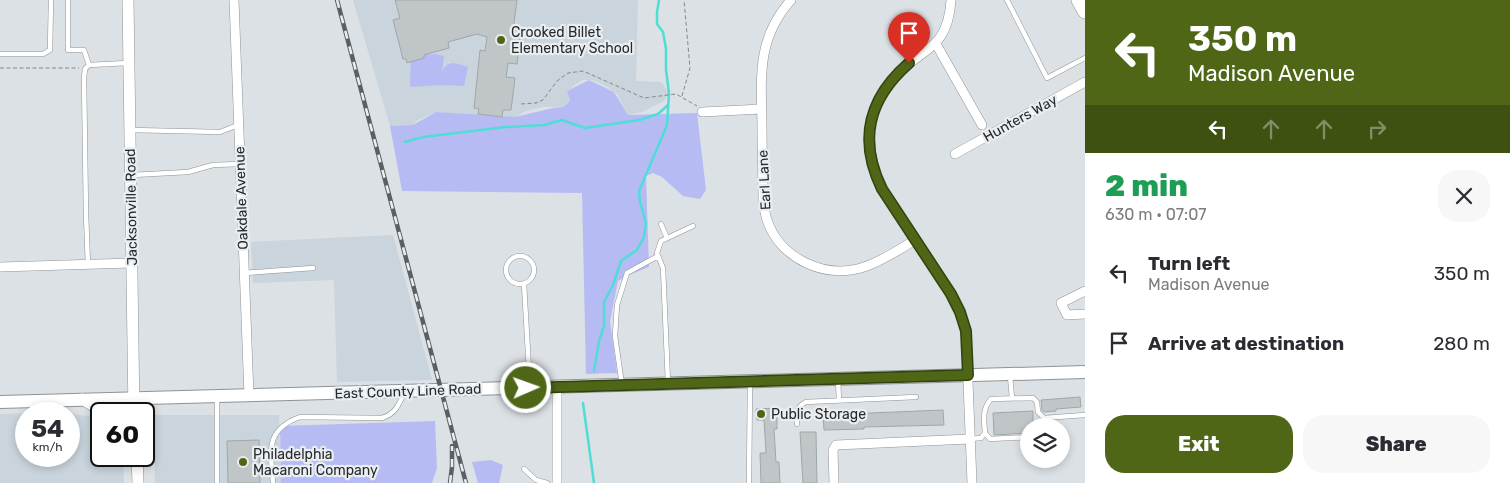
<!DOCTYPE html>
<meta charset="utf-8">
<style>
:root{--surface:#fff;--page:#f7f7f7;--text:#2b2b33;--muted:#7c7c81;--accent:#4e6616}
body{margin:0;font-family:Rubik,sans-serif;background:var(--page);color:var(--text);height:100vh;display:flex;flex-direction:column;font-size:19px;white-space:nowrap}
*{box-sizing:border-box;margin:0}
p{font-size:16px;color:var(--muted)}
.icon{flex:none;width:28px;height:28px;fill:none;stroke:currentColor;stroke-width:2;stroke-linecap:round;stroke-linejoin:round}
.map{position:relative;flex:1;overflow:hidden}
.panel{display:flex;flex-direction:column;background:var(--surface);width:425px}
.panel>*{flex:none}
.guide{background:#4e6616;color:#fff;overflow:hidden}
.buttons{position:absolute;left:1020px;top:418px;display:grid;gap:10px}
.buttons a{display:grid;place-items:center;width:50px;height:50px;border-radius:50%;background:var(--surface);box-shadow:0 2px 8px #0003;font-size:25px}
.speed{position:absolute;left:15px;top:402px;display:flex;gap:10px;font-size:25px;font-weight:700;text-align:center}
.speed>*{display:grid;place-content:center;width:65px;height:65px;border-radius:50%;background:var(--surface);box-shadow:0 2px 8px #0003;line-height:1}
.speed small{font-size:12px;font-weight:400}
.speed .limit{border:2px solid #111;border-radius:8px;background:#fff;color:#111}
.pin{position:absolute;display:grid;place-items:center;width:42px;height:42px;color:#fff;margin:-51px -21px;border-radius:50% 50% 50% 0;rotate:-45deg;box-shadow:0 0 5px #0007}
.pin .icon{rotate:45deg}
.me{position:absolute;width:55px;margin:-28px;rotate:88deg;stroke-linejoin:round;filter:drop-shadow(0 0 4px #0008)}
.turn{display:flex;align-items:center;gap:18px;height:105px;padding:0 20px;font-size:22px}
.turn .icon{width:65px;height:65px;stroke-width:2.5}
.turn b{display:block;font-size:35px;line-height:42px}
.lanes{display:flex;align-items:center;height:48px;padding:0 20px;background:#0003;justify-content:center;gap:25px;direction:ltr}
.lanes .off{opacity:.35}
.round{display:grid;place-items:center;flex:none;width:52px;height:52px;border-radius:20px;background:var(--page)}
.summary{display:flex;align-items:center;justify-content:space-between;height:85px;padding:0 20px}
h1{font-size:30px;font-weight:800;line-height:38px;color:#1e9e55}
.action{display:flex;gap:10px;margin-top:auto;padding:10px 20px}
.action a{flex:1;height:58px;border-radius:20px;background:var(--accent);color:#fff;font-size:20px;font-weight:800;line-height:58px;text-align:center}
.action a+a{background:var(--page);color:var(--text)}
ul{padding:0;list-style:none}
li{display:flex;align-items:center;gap:15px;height:70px;padding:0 20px}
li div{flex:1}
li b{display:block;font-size:19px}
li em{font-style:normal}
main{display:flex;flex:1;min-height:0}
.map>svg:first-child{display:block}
.built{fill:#c9d4dc}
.green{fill:#b7bbf3}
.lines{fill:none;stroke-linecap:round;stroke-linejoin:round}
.stream{stroke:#50dcd7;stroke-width:2.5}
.building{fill:#c0c6c7;stroke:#a1a7a8}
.lane-casing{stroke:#8f9396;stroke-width:5.5}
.street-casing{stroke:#8f9396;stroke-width:10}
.secondary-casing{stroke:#8f9396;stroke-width:12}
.primary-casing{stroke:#8f9396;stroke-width:14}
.highway-casing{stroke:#8f9396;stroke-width:16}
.path{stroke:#84878a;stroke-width:1;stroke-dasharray:4 2.5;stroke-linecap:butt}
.lane{stroke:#fff;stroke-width:4.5}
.street{stroke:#fff;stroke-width:9}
.secondary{stroke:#fff;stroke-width:11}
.primary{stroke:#fff;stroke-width:12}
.highway{stroke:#fff;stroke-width:15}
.rail-casing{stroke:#5c5f61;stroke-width:4.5}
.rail{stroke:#e9eef2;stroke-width:2.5;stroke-dasharray:8;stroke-linecap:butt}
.route-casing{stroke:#33420e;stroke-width:12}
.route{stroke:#4e6616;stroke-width:9}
.poi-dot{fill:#4e6616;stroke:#e9eef2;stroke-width:2}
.labels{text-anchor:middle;stroke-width:4.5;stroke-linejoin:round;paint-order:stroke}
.poi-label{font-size:14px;fill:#27292a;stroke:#e9eef2;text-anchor:start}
.street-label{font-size:14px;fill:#27292a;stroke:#e9eef2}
</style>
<main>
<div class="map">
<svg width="1085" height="483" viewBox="0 0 1085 483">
<rect width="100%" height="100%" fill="#dce1e5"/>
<path class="built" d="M353,0H638L636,81L661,82L669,93L664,101L642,112L628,115L617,94L606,86L592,80H582L567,91L570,101L563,107H543L526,111L515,117L501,118L436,112L416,121L413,125L390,126Z
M393,235L432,380L337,382L334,280L253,283L251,242Z
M40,413L62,414H26V456H69V414L99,417L101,419V456H123L124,483H0V414Z
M154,415H279L281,483H155Z"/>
<path class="green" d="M436,54L444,56L442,73C446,59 457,63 468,67L464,86L440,85L410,87L411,56Z
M589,80L614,92L628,115L697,113L706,190L700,199L683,196L662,177L653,173L646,176L649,267L629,275L618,281L610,321L617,373L586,374L582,193L402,191L390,126L413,125L436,112L515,117L553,108L563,107L570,101L567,91Z
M435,421L437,468L432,483H281L280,426Z
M491,460L503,465L499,483H478L472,462Z"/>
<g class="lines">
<path class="stream" d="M405,142L423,137L506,127L544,125L562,120L585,128L639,120L658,114L668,105
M594,371L599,341L604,326V302L613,285L621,261L637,250L644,237L646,223L640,202L639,191L667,125L669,93L666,70V49L663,32L657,24V12L659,0
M583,403L594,483"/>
</g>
<path class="building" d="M395,0H517L513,30L521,31L517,64L508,63L506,77L515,78L511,110H503L502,117L478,114L479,109L474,108L480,50L485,51L487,37L477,34L448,42L449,48L424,55V58L407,63L406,59H403L393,20L400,18Z
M1080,397L1081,407L1056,409V411L1044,412L1042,410L1041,400Z
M777,408V429H774L776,462H779L780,483H761L760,453H766L764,420H757L756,409Z
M943,410L944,425L864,427V429L824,430L823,415Z
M1033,411V426H1029V433L994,435L993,413Z
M800,432H816L817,483H803Z
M259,440L260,483H228L227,441Z"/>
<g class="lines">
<g class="lane-casing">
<path id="lane" d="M68,0V50H84L89,65L128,63
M1007,0L1047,78L1085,58
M0,54H43L50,50L51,0
M131,130L220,132L238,125
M132,175L188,172L213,165L240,164
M661,224L667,238
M506 270a14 14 0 1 1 28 0a14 14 0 1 1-28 0Z
M88,265L86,214L84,78L85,69L89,65
M244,273L313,268
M524,284L529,370L526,387
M1010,376L1012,398
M838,380L839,400
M668,383L663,268L657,253L661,241L693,226
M622,385L615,336L617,305L627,273L658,256
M217,398V483
M797,424C796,413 796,407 806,402L916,397
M985,433L990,439L1029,437
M970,439L981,438L985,433C984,420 982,409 991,399L1033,398L1037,402L1038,412L1044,418L1085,415
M524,469L536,480L547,483
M273,483C271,452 264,430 300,417L382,418C395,414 399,405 404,393
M749,483L750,383"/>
</g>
<g class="street-casing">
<path id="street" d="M234,0L249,396
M791,0C757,38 761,76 762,124C762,149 763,175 763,201C764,207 765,214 767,220C780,259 826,280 864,267C882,261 899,250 915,240
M951,0C948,49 924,47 895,76C864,106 864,152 882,189L951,294L960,312L966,331L972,483
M936,44L982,125
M702,112L762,109
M955,154L1085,82
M0,267L132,263
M1085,291L1061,303L1067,315L1085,314
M557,387V483
M834,483L833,450L836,445L970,439"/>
</g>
<g class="secondary-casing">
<path id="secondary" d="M128,0L134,414
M82,399L107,414
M137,456L138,483"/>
</g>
<g class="primary-casing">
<path id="primary" d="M0,402L1085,372"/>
</g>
<g class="highway-casing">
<path id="highway" d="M1079,0L1085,11"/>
</g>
<path class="path" d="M0,68H79
M682,96L690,68L684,0
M521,104L536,103L543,100L557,81L568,73L583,71L644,98L676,94L697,106"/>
<use href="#lane" class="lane"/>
<use href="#street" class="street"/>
<use href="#secondary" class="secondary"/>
<use href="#primary" class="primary"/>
<use href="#highway" class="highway"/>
<g class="rail-casing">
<path id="rail" d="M337,0L466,483
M450,483L452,467V446"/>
</g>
<use href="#rail" class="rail"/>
</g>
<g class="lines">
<g class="route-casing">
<path id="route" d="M526,388L968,375L966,331L960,312L951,294L882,189C858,140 868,99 909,63"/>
</g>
<use href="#route" class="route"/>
</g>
<g class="poi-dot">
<circle cx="501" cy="40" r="5"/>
<circle cx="761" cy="414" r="5"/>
<circle cx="243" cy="462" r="5"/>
</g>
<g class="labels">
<g class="poi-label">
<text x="511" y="37">Crooked Billet<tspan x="511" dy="16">Elementary School</tspan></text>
<text x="771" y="419">Public Storage</text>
<text x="253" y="459">Philadelphia<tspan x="253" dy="16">Macaroni Company</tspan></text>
</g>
<g class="street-label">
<text transform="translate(1020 118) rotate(-29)" y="5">Hunters Way</text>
<text transform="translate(764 180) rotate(-93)" y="5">Earl Lane</text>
<text transform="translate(241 198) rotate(-92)" y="5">Oakdale Avenue</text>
<text transform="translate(131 207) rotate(-91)" y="5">Jacksonville Road</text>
<text transform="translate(408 391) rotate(-2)" y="5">East County Line Road</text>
</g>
</g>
</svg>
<div class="buttons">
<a><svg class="icon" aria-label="layers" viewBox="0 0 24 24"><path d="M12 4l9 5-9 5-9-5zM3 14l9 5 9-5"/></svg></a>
</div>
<div class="speed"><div>54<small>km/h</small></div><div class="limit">60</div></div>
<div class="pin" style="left:909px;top:63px;background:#d93025"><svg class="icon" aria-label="arrive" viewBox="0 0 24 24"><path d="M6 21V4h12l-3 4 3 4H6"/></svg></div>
<svg class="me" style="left:526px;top:388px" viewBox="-20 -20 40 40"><circle r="17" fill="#4e6616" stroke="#fff" stroke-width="3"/><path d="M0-11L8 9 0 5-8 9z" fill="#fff"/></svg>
</div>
<section class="panel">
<div class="guide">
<div class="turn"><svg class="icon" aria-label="left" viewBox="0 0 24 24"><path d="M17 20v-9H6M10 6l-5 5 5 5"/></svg><div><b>350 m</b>Madison Avenue</div></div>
<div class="lanes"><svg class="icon" aria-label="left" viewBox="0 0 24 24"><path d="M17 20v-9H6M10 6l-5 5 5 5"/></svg><svg class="icon off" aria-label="ahead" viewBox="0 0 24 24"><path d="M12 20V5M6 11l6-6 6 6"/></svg><svg class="icon off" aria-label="ahead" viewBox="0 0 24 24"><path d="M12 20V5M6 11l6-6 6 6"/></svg><svg class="icon off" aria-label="right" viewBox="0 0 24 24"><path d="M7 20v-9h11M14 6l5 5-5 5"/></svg></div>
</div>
<div class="summary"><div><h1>2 min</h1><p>630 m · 07:07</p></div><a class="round"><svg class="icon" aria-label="close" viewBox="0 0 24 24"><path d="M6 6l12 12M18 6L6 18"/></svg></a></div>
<ul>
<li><svg class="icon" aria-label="left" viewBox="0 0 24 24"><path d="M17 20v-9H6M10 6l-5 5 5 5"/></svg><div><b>Turn left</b><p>Madison Avenue</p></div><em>350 m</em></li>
<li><svg class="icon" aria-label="arrive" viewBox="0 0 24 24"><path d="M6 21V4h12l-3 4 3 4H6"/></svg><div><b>Arrive at destination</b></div><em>280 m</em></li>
</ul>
<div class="action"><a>Exit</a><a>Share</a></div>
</section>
</main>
